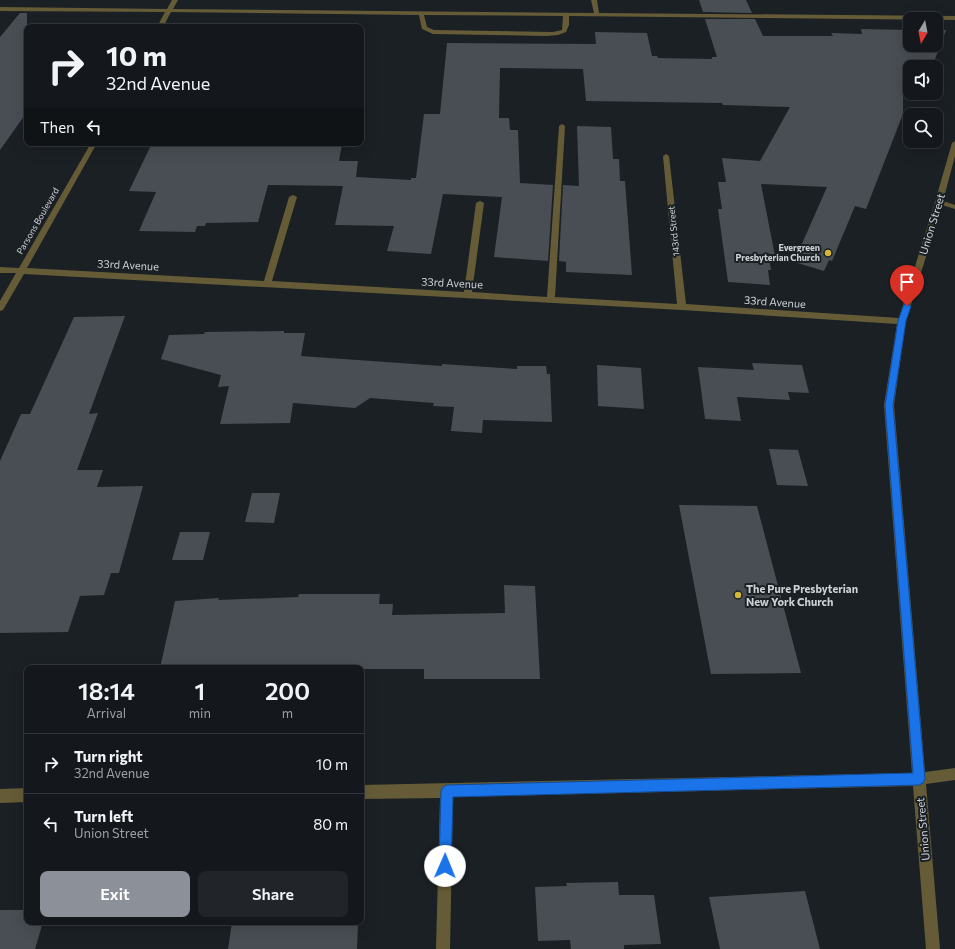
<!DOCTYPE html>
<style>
:root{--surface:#14181c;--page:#212529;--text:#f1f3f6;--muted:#9da0a3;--line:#33373b;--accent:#8c9099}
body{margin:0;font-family:Commissioner,sans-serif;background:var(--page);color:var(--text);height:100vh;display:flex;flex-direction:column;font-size:15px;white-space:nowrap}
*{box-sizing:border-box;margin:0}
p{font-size:13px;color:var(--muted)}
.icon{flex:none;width:22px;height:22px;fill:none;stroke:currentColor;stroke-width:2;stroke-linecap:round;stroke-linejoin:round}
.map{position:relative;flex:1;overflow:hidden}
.side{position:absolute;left:24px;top:665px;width:340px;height:260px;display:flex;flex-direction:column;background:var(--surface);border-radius:8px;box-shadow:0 4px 16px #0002,0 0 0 1px var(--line)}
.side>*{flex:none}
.top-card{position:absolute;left:24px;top:24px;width:340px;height:122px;border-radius:8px;box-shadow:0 4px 16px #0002,0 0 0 1px var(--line);background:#14181c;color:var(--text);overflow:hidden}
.needle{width:26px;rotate:190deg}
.controls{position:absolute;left:903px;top:12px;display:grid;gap:8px}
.controls a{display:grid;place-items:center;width:40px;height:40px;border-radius:8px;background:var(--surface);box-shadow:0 4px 16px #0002,0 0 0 1px var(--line);font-size:20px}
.pin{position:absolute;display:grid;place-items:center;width:34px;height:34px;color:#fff;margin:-41px -17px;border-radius:50% 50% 50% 0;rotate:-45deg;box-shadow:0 0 4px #0007}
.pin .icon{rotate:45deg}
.me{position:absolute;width:44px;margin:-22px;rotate:1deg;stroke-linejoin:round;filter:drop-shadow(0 0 3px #0008)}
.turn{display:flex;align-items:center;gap:14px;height:84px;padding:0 16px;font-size:18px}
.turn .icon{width:52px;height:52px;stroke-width:2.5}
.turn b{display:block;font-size:28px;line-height:34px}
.then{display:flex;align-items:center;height:38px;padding:0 16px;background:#0003;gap:8px;font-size:15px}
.eta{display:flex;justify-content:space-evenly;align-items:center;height:68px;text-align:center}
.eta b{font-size:24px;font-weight:600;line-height:28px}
.button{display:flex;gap:8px;margin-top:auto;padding:8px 16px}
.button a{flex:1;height:46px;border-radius:8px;background:var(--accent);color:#fff;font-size:16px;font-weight:600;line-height:46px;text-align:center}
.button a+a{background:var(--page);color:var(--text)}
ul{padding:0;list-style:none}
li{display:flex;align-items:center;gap:12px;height:60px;padding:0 16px;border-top:1px solid var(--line)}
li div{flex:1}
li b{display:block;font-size:15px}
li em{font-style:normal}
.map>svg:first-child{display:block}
.building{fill:#484e53}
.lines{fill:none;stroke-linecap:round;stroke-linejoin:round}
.minor{fill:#655c37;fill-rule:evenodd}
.route{fill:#1a73e8;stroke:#114b97}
.poi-dot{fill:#d3b635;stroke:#1b2025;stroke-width:1.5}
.labels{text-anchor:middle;stroke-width:4;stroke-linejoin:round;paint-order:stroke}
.far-street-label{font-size:9px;fill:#ced2d5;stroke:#1b2025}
.far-poi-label{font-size:9px;font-weight:bold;fill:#ced2d5;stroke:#1b2025;text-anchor:end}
.street-label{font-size:11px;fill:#ced2d5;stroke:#1b2025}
.poi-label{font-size:11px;font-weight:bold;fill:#ced2d5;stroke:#1b2025;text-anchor:start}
</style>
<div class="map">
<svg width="955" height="949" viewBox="0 0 955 949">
<rect width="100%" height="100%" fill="#1b2025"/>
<path class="building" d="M699,0H746L752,13L703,12Z
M20,13H27V112L0,150V37Z
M705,19H755L763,36H833L831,33L862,34L861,29L910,30V45H936V30H946L932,67H910V93L903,91V114L866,209L855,206L832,261L829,260L824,271L794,262L827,187L761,184L775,256L768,253L771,270H768L770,285L728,282L718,209H722L718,182H726L722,158L760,161L790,107L723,105L722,103L586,101L583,69L500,68L499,118H509L510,130H518L520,183L553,185L548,261L494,257L502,197L443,194L431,254L387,251L394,226L335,225L343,186L268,185L258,222L206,223L205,226H197L195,232L139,231L156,192L129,191L152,143L342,144L339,161H358L356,177L411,180V178H416L424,114H440L447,43L596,44L595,32L647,33L652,56H657L658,58L712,59V57H717Z
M577,126L611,127L613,159H619L620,181H625L632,275L566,272V262L559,261L563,185L579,186Z
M125,316L89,414L98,413L77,470H103L97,487L143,486L119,573H111L104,595L80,596L68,632L0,633V461L21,414H30L74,317Z
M284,331V333H305L301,356L442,366V364L517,369V366H546L547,374H550L552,422L483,420L482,433L451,431L454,407L433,406L434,403L370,398L355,408L293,403L290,423L220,424L229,386L218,387L221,375L161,359L169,335L204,334L205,332Z
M752,363L802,365L809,393L788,392L790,400L737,397L741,421L705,419L698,367L754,370Z
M597,365L641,368L644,409L598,406Z
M769,449L798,450L808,486L777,485Z
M252,493H280L274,523L245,522Z
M679,505L757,506L801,673L711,674Z
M180,532H210L203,560H172Z
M504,585L535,586L540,679H424V669H361V668H339L340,666L229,668V666L160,668L175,601L219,598L218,600L298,597L299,594H380L379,604H393L392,615L505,613Z
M618,882L619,895H654L661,944L624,945V949H571L570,940L538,941L535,887L567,886L566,883Z
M805,891L820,949H720L709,897Z
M0,910H27V922H43L35,949H0Z
M232,922H358L357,949H228Z"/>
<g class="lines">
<path class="minor" d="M172,0H178L173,9L594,13L591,0H597L599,13L955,16V20L569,16V25L566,32L558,35L547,36L433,34L422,29L419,15L171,12L163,27H157L165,12L0,11V7L167,9ZM424,15L563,16L562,30L553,32L434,30L427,27Z
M562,124L565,126L555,297L677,304L663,156L666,154L669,156L686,304L899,318L935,202L952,143L955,141V156L943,201L955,205V209L942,205L906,321L894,405L925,772L955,768V780L926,784L940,949H926L913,786L453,797L450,949H436L440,798L361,799V785L912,773L884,405L897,324L682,310L24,274L3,310L0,311V301L16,273H0V267L19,268L91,143H97L27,268L264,281L289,197L293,195L297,197L272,281L464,292L476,203L480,201L484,203L472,292L547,297L559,126Z
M27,788V802L0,803V789Z"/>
</g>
<path class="route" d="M904,304H907L911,306L906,321L893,405L925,779L923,783L919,785L453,797L451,866L449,870L445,872L440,870L439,866L441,791L443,787L447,785L913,773L885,405L898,321Z"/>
<g class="poi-dot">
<circle cx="828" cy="253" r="4"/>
<circle cx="738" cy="595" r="4"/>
</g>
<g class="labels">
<g class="far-street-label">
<text transform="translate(38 221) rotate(-60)" y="3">Parsons Boulevard</text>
<text transform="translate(674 231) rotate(-96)" y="3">143rd Street</text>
</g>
<g class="far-poi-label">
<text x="820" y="251">Evergreen<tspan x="820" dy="10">Presbyterian Church</tspan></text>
</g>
<g class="street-label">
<text transform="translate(932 224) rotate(-73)" y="4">Union Street</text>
<text transform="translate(128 265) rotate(3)" y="4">33rd Avenue</text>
<text transform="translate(452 283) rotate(3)" y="4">33rd Avenue</text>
<text transform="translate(775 302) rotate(4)" y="4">33rd Avenue</text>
<text transform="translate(923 829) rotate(-95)" y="4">Union Street</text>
</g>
<g class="poi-label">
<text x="746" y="593">The Pure Presbyterian<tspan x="746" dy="13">New York Church</tspan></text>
</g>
</g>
</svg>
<div class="controls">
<a><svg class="needle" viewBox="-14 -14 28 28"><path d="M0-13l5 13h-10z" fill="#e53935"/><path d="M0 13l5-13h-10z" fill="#9da0a3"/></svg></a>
<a><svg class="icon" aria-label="sound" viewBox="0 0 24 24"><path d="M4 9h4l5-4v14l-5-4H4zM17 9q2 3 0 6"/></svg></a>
<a><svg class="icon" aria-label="search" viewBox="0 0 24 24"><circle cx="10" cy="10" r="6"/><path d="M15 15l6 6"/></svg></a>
</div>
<div class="pin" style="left:907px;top:306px;background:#d93025"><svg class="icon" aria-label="arrive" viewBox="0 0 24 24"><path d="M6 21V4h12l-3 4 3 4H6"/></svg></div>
<svg class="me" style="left:445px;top:866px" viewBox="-20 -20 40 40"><circle r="19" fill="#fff"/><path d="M0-13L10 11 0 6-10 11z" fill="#1a73e8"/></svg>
<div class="top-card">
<div class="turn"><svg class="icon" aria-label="right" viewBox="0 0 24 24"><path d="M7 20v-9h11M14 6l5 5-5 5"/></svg><div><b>10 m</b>32nd Avenue</div></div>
<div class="then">Then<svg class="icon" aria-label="left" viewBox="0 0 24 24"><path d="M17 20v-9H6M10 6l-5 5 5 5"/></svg></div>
</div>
<section class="side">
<div class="eta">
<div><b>18:14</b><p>Arrival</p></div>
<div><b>1</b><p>min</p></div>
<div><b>200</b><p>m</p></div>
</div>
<ul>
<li><svg class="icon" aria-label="right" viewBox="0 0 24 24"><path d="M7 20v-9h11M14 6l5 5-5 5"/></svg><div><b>Turn right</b><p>32nd Avenue</p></div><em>10 m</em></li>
<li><svg class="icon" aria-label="left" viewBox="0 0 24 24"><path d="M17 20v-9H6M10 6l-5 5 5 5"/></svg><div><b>Turn left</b><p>Union Street</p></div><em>80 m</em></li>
</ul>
<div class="button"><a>Exit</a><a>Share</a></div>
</section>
</div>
